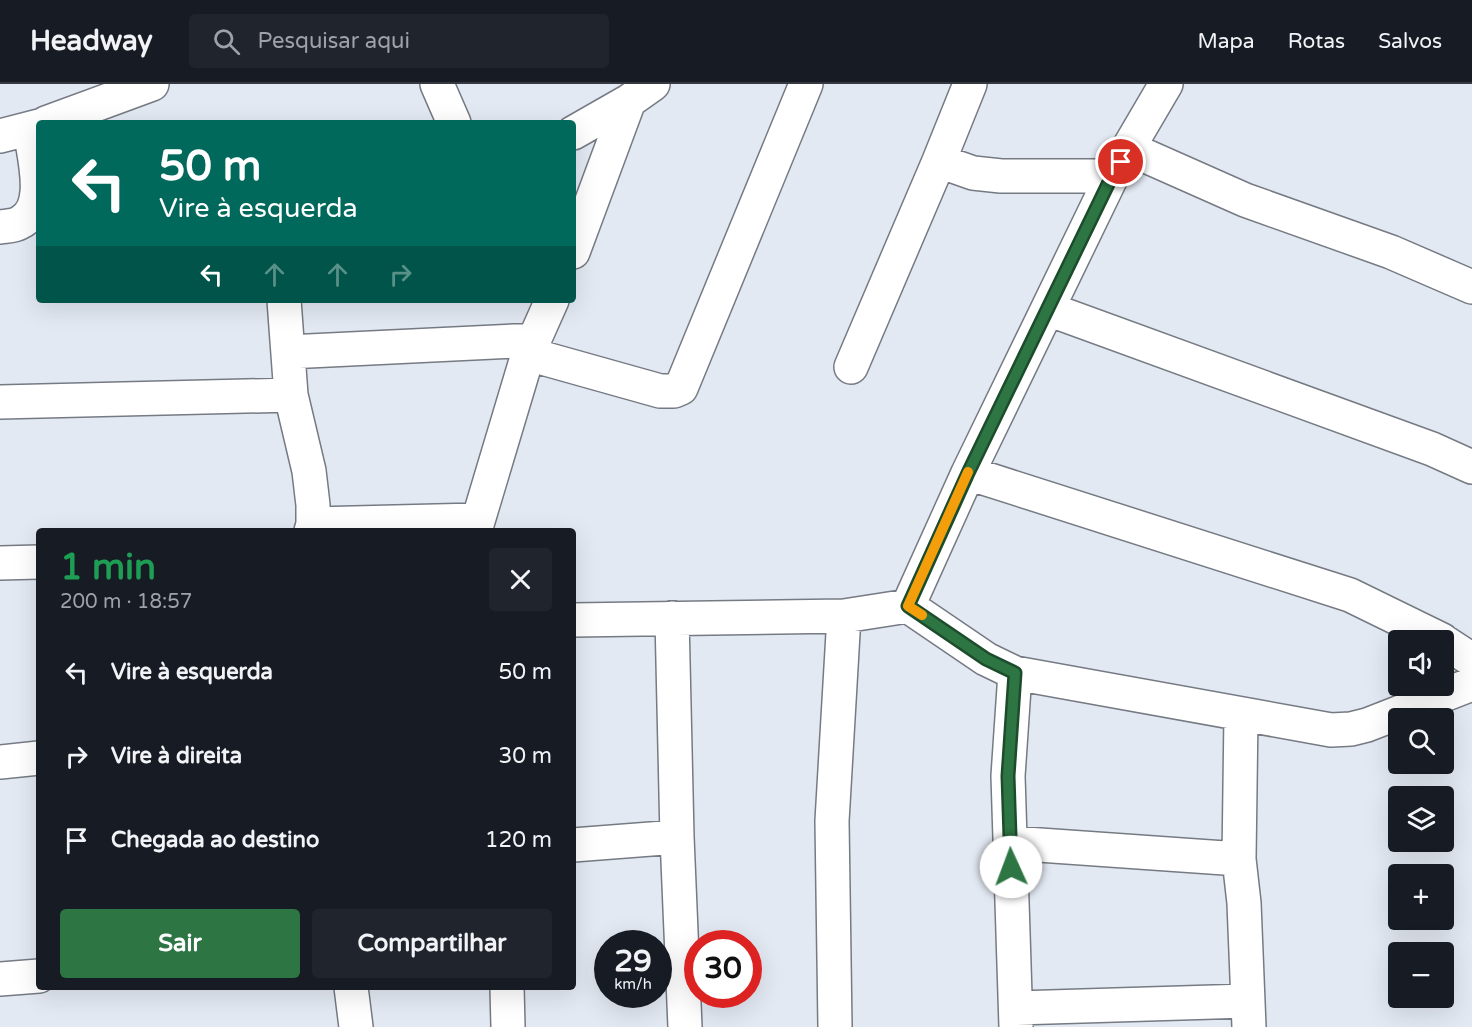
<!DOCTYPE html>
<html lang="pt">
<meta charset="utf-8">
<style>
:root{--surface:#171b24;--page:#20242c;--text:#f1f3f6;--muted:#9ea1a6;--line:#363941;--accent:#2d7543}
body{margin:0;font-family:"Varela Round",sans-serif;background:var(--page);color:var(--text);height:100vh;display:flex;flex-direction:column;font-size:22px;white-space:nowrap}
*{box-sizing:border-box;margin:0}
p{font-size:20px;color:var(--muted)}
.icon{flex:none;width:33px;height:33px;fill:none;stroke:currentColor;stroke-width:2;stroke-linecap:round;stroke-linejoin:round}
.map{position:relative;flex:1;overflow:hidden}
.panel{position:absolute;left:36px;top:444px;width:540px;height:462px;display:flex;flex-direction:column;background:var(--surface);border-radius:6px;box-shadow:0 6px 24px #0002}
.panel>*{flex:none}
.banner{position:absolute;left:36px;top:36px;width:540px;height:183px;border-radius:6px;box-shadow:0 6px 24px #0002;background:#00695c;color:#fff;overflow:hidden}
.tools{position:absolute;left:1388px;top:546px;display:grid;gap:12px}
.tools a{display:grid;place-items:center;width:66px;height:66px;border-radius:6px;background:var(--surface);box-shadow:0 6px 24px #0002;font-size:30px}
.speed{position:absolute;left:594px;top:846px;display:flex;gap:12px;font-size:30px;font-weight:700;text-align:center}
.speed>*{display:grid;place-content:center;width:78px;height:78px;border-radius:50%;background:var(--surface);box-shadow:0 6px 24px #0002;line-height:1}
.speed small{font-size:15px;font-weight:400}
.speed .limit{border:9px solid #d22;background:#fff;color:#111}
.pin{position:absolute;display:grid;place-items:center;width:51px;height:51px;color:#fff;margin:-26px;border:3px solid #fff;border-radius:50%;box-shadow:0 2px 6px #0007}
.me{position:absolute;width:66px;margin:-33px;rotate:358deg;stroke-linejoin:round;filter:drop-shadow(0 0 4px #0008)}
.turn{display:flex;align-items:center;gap:21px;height:126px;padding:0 24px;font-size:27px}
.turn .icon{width:78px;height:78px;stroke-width:2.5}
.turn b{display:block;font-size:42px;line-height:51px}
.lanes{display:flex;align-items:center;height:57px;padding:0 24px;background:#0003;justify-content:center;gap:30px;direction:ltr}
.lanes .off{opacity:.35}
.round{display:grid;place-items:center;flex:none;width:63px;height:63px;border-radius:6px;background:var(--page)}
.summary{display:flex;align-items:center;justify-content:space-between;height:102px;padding:0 24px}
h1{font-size:36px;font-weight:700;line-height:45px;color:#1e9e55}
.action{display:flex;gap:12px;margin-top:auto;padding:12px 24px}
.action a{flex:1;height:69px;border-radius:6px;background:var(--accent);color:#fff;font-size:24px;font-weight:700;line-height:69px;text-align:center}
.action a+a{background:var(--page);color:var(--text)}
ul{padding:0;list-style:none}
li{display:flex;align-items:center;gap:18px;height:84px;padding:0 24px}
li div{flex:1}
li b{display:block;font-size:22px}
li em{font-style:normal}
header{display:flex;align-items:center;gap:36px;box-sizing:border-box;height:84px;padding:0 30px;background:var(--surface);border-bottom:2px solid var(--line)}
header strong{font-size:28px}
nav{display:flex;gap:33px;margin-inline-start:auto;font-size:21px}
.search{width:420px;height:54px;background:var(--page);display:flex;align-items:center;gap:15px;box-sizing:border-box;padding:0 21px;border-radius:6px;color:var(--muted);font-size:22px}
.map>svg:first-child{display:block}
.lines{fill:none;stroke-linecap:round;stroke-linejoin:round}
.minor-casing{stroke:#757a83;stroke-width:36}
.minor{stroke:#fff;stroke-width:33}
.route-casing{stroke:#1d4c2c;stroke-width:15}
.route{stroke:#2d7543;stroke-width:10}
.slow{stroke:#f59e0b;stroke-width:10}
</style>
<header>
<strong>Headway</strong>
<div class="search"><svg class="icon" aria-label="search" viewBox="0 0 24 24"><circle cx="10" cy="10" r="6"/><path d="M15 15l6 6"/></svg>Pesquisar aqui</div>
<nav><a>Mapa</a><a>Rotas</a><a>Salvos</a></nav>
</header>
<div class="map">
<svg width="1472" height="943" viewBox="0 0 1472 943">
<rect width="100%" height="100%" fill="#e3e9f3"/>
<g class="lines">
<g class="minor-casing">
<path id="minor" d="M437,0L454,39
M970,0L939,77L973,89L1001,92H1112
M46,39L152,0
M573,49L629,17L653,0
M0,52L39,42
M1130,65L1245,116L1391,168L1472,203
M0,143C6,142 14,142 19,139C50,125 33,71 30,45
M573,168L629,17
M284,216L291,311L309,387L313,421V440L311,447
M1048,225L1432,365L1472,383
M288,268L535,256
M528,270L660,307H674L681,304L806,0
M851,283L939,77
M0,318L291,311
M968,389L1350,511L1442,556
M313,440L477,436
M475,447L528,270L552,216
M0,479L39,478
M908,522L968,389L1112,92L1166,0
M672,534L677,753L685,943
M573,536L844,532L908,522L986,575L1015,589L1331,646L1351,645L1367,641L1472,600
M1443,557L1472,576
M1015,589L1008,692L1016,943
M1241,631L1239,775L1244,819L1249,943
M0,678L39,674
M1011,759L1239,775
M573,761L677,753
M0,895L39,892
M351,903L356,943
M507,903L508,943
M1016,924L1247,917
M835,943L832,737L844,532"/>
</g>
<use href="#minor" class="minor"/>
</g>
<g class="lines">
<g class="route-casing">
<path id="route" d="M1011,783L1008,692L1015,589L986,575L908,522L968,389L1112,92L1121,78"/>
</g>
<use href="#route" class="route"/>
<path class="slow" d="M922,531L908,522L968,388"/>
</g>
</svg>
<div class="tools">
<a><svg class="icon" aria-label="sound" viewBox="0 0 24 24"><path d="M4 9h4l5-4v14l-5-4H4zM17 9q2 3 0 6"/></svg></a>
<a><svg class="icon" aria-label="search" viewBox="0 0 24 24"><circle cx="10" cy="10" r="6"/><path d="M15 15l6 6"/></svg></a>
<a><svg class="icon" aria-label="layers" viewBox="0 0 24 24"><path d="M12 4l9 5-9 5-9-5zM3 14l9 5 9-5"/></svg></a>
<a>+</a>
<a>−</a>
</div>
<div class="speed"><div>29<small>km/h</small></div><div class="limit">30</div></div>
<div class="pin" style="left:1121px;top:78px;background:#d93025"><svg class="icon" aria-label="arrive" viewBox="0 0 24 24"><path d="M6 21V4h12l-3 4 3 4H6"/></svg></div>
<svg class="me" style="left:1011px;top:783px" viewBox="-20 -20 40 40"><circle r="19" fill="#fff"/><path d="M0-13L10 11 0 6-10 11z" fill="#2d7543"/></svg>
<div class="banner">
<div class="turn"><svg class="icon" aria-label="left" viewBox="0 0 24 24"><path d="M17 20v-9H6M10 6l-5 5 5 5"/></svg><div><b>50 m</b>Vire à esquerda</div></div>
<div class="lanes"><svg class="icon" aria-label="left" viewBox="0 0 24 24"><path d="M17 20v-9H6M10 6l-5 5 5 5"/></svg><svg class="icon off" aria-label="ahead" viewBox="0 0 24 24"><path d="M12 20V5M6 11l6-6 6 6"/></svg><svg class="icon off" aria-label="ahead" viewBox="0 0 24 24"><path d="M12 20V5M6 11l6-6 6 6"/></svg><svg class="icon off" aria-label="right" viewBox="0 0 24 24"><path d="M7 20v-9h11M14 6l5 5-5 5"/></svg></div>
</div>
<section class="panel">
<div class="summary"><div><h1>1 min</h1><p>200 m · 18:57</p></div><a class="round"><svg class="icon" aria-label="close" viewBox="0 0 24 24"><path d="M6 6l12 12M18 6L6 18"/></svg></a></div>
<ul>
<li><svg class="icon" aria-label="left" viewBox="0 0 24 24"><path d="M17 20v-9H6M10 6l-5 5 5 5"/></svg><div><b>Vire à esquerda</b></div><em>50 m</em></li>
<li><svg class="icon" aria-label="right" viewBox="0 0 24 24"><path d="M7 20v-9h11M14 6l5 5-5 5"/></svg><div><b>Vire à direita</b></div><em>30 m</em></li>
<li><svg class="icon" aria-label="arrive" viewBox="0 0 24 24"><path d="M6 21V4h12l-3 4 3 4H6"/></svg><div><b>Chegada ao destino</b></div><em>120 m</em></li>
</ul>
<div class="action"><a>Sair</a><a>Compartilhar</a></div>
</section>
</div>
